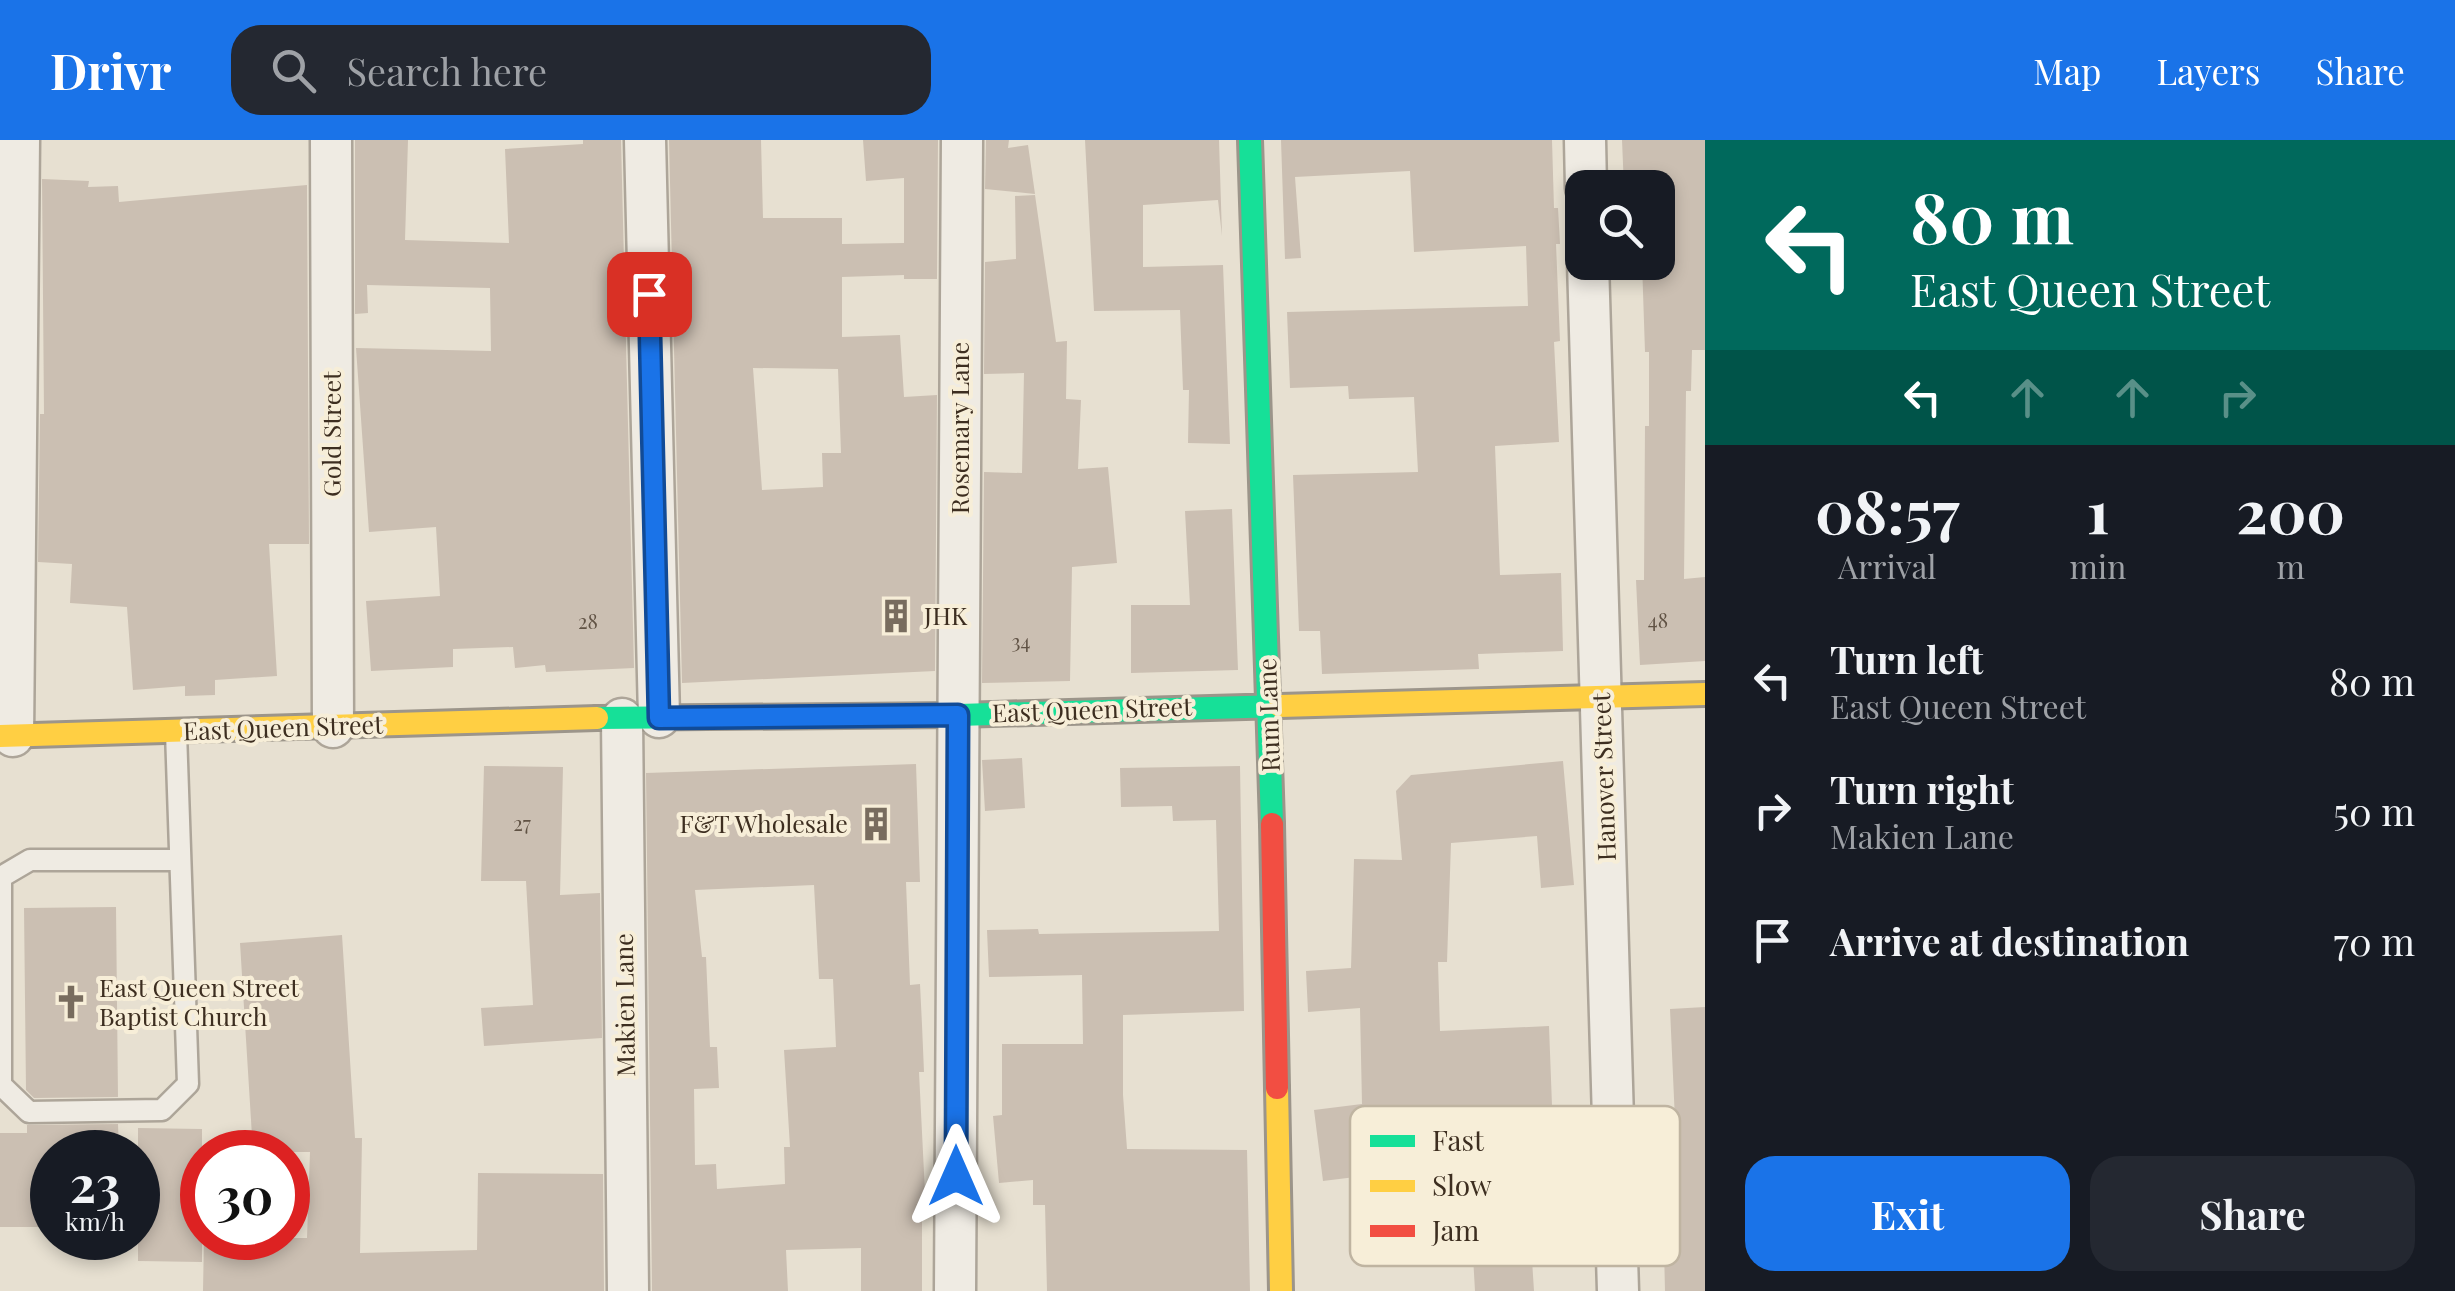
<!DOCTYPE html>
<style>
:root{--surface:#171b24;--page:#242831;--text:#f1f3f6;--muted:#9ea1a6;--accent:#1a73e8}
body{margin:0;font-family:"Playfair Display",serif;background:var(--page);color:var(--text);height:100vh;display:flex;flex-direction:column;font-size:38px;white-space:nowrap}
*{box-sizing:border-box;margin:0}
p{font-size:32px;color:var(--muted)}
.icon{flex:none;width:55px;height:55px;fill:none;stroke:currentColor;stroke-width:2;stroke-linecap:round;stroke-linejoin:round}
.map{position:relative;flex:1;overflow:hidden}
.sheet{display:flex;flex-direction:column;background:var(--surface);width:750px}
.sheet>*{flex:none}
.top-card{background:#00695c;color:#fff;overflow:hidden}
.buttons{position:absolute;left:1565px;top:30px;display:grid;gap:20px}
.buttons a{display:grid;place-items:center;width:110px;height:110px;border-radius:20px;background:var(--surface);box-shadow:0 5px 15px #0003;font-size:50px}
.speed{position:absolute;left:30px;top:990px;display:flex;gap:20px;font-size:50px;font-weight:700;text-align:center}
.speed>*{display:grid;place-content:center;width:130px;height:130px;border-radius:50%;background:var(--surface);box-shadow:0 5px 15px #0003;line-height:1}
.speed small{font-size:25px;font-weight:400}
.speed .limit{border:15px solid #d22;background:#fff;color:#111}
.pin{position:absolute;display:grid;place-items:center;width:85px;height:85px;color:#fff;margin:-42px;border-radius:20px;box-shadow:0 5px 15px #0006}
.me{position:absolute;width:110px;margin:-55px;rotate:0deg;stroke-linejoin:round;filter:drop-shadow(0 0 8px #0008)}
.turn{display:flex;align-items:center;gap:35px;height:210px;padding:0 40px;font-size:45px}
.turn .icon{width:130px;height:130px;stroke-width:2.5}
.turn b{display:block;font-size:70px;line-height:85px}
.lanes{display:flex;align-items:center;height:95px;padding:0 40px;background:#0003;justify-content:center;gap:50px;direction:ltr}
.lanes .off{opacity:.35}
.eta{display:flex;justify-content:space-evenly;align-items:center;height:170px;text-align:center}
.eta b{font-size:60px;font-weight:700;line-height:70px}
.action{display:flex;gap:20px;margin-top:auto;padding:20px 40px}
.action a{flex:1;height:115px;border-radius:30px;background:var(--accent);color:#fff;font-size:40px;font-weight:700;line-height:115px;text-align:center}
.action a+a{background:var(--page);color:var(--text)}
ul{padding:0;list-style:none}
li{display:flex;align-items:center;gap:30px;height:130px;padding:0 40px}
li div{flex:1}
li b{display:block;font-size:38px}
li em{font-style:normal}
header{display:flex;align-items:center;gap:60px;box-sizing:border-box;height:140px;padding:0 50px;background:var(--accent);color:#fff}
header strong{font-size:48px}
nav{display:flex;gap:55px;margin-inline-start:auto;font-size:35px}
.search{width:700px;height:90px;background:var(--page);display:flex;align-items:center;gap:25px;box-sizing:border-box;padding:0 35px;border-radius:30px;color:var(--muted);font-size:38px}
main{display:flex;flex:1;min-height:0}
.map>svg:first-child{display:block}
.building{fill:#cbbfb2;fill-rule:evenodd}
.lines{fill:none;stroke-linecap:round;stroke-linejoin:round}
.lane-casing{stroke:#ada599;stroke-width:25}
.street-casing{stroke:#ada599;stroke-width:45}
.fast-casing{stroke:#9c958a;stroke-width:28}
.slow-casing{stroke:#9c958a;stroke-width:28}
.jam-casing{stroke:#9c958a;stroke-width:28}
.lane{stroke:#efebe3;stroke-width:20}
.street{stroke:#efebe3;stroke-width:40}
.fast{stroke:#16e098;stroke-width:22}
.slow{stroke:#ffcf43;stroke-width:22}
.jam{stroke:#f24e42;stroke-width:22}
.route-casing{stroke:#114b97;stroke-width:25}
.route{stroke:#1a73e8;stroke-width:18}
.labels{text-anchor:middle;stroke-width:8;stroke-linejoin:round;paint-order:stroke}
.number-label{font-size:20px;fill:#605244}
.street-label{font-size:25px;fill:#3d2e20;stroke:#f7eed8}
.poi-label{font-size:25px;fill:#3d2e20;stroke:#f7eed8;text-anchor:start}
.key{fill:#f7eed8;stroke:#bfb4a1;stroke-width:2.5}
.key-label{font-size:28px;fill:#3d2e20}
</style>
<header>
<strong>Drivr</strong>
<div class="search"><svg class="icon" aria-label="search" viewBox="0 0 24 24"><circle cx="10" cy="10" r="6"/><path d="M15 15l6 6"/></svg>Search here</div>
<nav><a>Map</a><a>Layers</a><a>Share</a></nav>
</header>
<main>
<div class="map">
<svg width="1705" height="1151" viewBox="0 0 1705 1151">
<rect width="100%" height="100%" fill="#e7e0d1"/>
<path class="building" d="M355,0H408L405,100L509,103L505,9L583,4V0H621L634,528L546,532L545,525L515,528L513,507L453,509V527L371,531L366,461L440,456L436,387L369,392L356,208L491,211L490,148L367,145L368,173L355,174Z
M669,0H761L763,78H842V104L904,103V38L866,41L863,0H938L937,139H904V135L842,137V197L900,195L904,257L937,255L935,531L682,543ZM753,228L838,229L841,313H822L823,347L762,350Z
M986,0H1009L1008,8L1028,5L1035,54L985,49Z
M1085,0H1219L1222,96L1218,60L1143,65V127L1223,125L1230,304L1188,303L1189,250H1183L1180,170L1094,171Z
M1281,0H1552L1554,68H1558L1560,104H1556L1560,201L1554,202L1559,302L1495,306L1500,435L1561,433L1563,511L1478,514L1479,529L1322,534L1320,491H1299L1293,335L1418,332L1414,257L1349,259L1348,246L1290,248L1287,172L1528,166L1526,106L1414,112L1410,31L1295,37L1301,118L1285,119Z
M1622,0H1705V210H1692L1691,251H1686L1684,439L1705,437V521L1640,525L1636,440H1644L1645,286H1649V212H1645L1642,122H1658V48H1624Z
M42,39L89,41L88,47L118,46L119,62L307,45L309,404H269L277,536L215,540V555L185,556V546L133,550L127,467L70,463L72,424L38,422L40,274H44Z
M1035,55L1056,202L1067,201L1066,259L1081,260L1078,329L1108,327L1117,423L1072,427L1070,541L982,543L984,332L1022,333L1024,233L984,234L985,122L1016,119L1015,56Z
M1232,369L1238,530L1131,533V465H1190L1185,371Z
M1022,618L1025,668L985,671L982,620Z
M1563,621L1574,745L1541,748L1537,696L1451,703L1447,822H1438L1440,891L1549,886L1554,1019H1559L1564,1102L1531,1104L1534,1151H1475L1473,1116L1482,1115L1476,1022L1323,1041L1314,970L1362,964L1360,868L1308,872L1306,831L1351,828L1354,719L1402,720L1396,651L1411,635Z
M916,624L920,742H906L910,845L920,844L922,885L924,932H919L926,1073H922V1151H861V1108L786,1110L788,1151H652L646,633ZM814,745L819,839H833L836,907L784,910L790,1007H784L785,1044L717,1049L716,1024L695,1025L694,949L719,948L717,907H710L706,817H702L695,750Z
M484,626L563,627L560,755L600,753L602,898L484,906L481,868L533,865L526,741H481Z
M1240,626L1244,871L1123,875V955L1127,1009L1247,1010L1250,1151H1047L1045,1065H1033V1040L999,1043L993,976L1002,975V904H1083L1082,835L989,837L987,790L1038,789L1039,794L1219,791L1216,680L1173,681L1172,666L1121,667L1120,628Z
M116,767L118,957L34,958L26,950L24,768Z
M342,795L355,998H362L360,1113L477,1110L478,1033L603,1034L604,1151H203L204,1098H307L310,1012H253L240,803Z
M1705,867V1151H1665L1662,1025H1677L1670,869Z
M118,984L119,1012H52V1087H0V993H27V985Z
M138,988L202,989V1122L138,1121Z"/>
<g class="lines">
<g class="lane-casing">
<path id="lane" d="M176,592L188,944L162,970L29,972L1,945V737L30,720H180"/>
</g>
<g class="street-casing">
<path id="street" d="M331,0L333,587
M645,0L659,577
M1585,0L1586,48
M1588,122L1618,1151
M622,579L628,1151
M13,596L19,0
M955,1151L962,0"/>
</g>
<g class="fast-casing">
<path id="fast" d="M1250,0L1272,684
M597,578L958,575L1280,566"/>
</g>
<g class="slow-casing">
<path id="slow" d="M1280,566L1705,554
M0,596L597,578
M1277,948L1281,1151"/>
</g>
<g class="jam-casing">
<path id="jam" d="M1272,684L1277,948"/>
</g>
<use href="#lane" class="lane"/>
<use href="#street" class="street"/>
<use href="#fast" class="fast"/>
<use href="#slow" class="slow"/>
<use href="#jam" class="jam"/>
</g>
<g class="lines">
<g class="route-casing">
<path id="route" d="M649,154L659,578L958,575L956,1036"/>
</g>
<use href="#route" class="route"/>
</g>
<defs>
<g id="building-bare" transform="scale(2.7)"><path d="M-4-6H4V6H1V3H-1V6H-4ZM-2.5-4.3h1.7v1.8h-1.7ZM.8-4.3h1.7v1.8H.8ZM-2.5-1h1.7V.8h-1.7ZM.8-1h1.7V.8H.8Z" fill="#786c5e" stroke="#f7eed8" stroke-width="2.5" paint-order="stroke"/></g>
<g id="church-bare" transform="scale(2.7)"><path d="M-1.2-6h2.4v3.5h3.3v2.4h-3.3V6h-2.4V-.1h-3.3v-2.4h3.3Z" fill="#786c5e" stroke="#f7eed8" stroke-width="2.5" paint-order="stroke"/></g>
</defs>
<g fill-rule="evenodd">
<use href="#building-bare" x="896" y="476"/>
<use href="#building-bare" x="876" y="684"/>
<use href="#church-bare" x="71" y="862"/>
</g>
<g class="labels">
<g class="number-label">
<text x="1658" y="488">48</text>
<text x="588" y="489">28</text>
<text x="1021" y="509">34</text>
<text x="522" y="691">27</text>
</g>
<g class="street-label">
<text transform="translate(960 288) rotate(-90)" y="9">Rosemary Lane</text>
<text transform="translate(332 294) rotate(-90)" y="9">Gold Street</text>
<text transform="translate(1092 570) rotate(-2)" y="9">East Queen Street</text>
<text transform="translate(1269 575) rotate(-92)" y="9">Rum Lane</text>
<text transform="translate(283 588) rotate(-2)" y="9">East Queen Street</text>
<text transform="translate(1604 637) rotate(-92)" y="9">Hanover Street</text>
<text transform="translate(625 865) rotate(-91)" y="9">Makien Lane</text>
</g>
<g class="poi-label">
<text x="924" y="485">JHK</text>
<text x="848" y="693" text-anchor="end">F&amp;T Wholesale</text>
<text x="99" y="857">East Queen Street<tspan x="99" dy="29">Baptist Church</tspan></text>
</g>
</g>
<rect x="1350" y="966" width="330" height="160" rx="15" class="key"/>
<rect x="1370" y="995" width="45" height="12" fill="#16e098"/>
<rect x="1370" y="1040" width="45" height="12" fill="#ffcf43"/>
<rect x="1370" y="1085" width="45" height="12" fill="#f24e42"/>
<g class="key-label">
<text x="1432" y="1011">Fast</text>
<text x="1432" y="1056">Slow</text>
<text x="1432" y="1101">Jam</text>
</g>
</svg>
<div class="buttons">
<a><svg class="icon" aria-label="search" viewBox="0 0 24 24"><circle cx="10" cy="10" r="6"/><path d="M15 15l6 6"/></svg></a>
</div>
<div class="speed"><div>23<small>km/h</small></div><div class="limit">30</div></div>
<div class="pin" style="left:649px;top:154px;background:#d93025"><svg class="icon" aria-label="arrive" viewBox="0 0 24 24"><path d="M6 21V4h12l-3 4 3 4H6"/></svg></div>
<svg class="me" style="left:956px;top:1036px" viewBox="-20 -20 40 40"><path d="M0-17L14 15 0 8-14 15z" fill="#1a73e8" stroke="#fff" stroke-width="4"/></svg>
</div>
<section class="sheet">
<div class="top-card">
<div class="turn"><svg class="icon" aria-label="left" viewBox="0 0 24 24"><path d="M17 20v-9H6M10 6l-5 5 5 5"/></svg><div><b>80 m</b>East Queen Street</div></div>
<div class="lanes"><svg class="icon" aria-label="left" viewBox="0 0 24 24"><path d="M17 20v-9H6M10 6l-5 5 5 5"/></svg><svg class="icon off" aria-label="ahead" viewBox="0 0 24 24"><path d="M12 20V5M6 11l6-6 6 6"/></svg><svg class="icon off" aria-label="ahead" viewBox="0 0 24 24"><path d="M12 20V5M6 11l6-6 6 6"/></svg><svg class="icon off" aria-label="right" viewBox="0 0 24 24"><path d="M7 20v-9h11M14 6l5 5-5 5"/></svg></div>
</div>
<div class="eta">
<div><b>08:57</b><p>Arrival</p></div>
<div><b>1</b><p>min</p></div>
<div><b>200</b><p>m</p></div>
</div>
<ul>
<li><svg class="icon" aria-label="left" viewBox="0 0 24 24"><path d="M17 20v-9H6M10 6l-5 5 5 5"/></svg><div><b>Turn left</b><p>East Queen Street</p></div><em>80 m</em></li>
<li><svg class="icon" aria-label="right" viewBox="0 0 24 24"><path d="M7 20v-9h11M14 6l5 5-5 5"/></svg><div><b>Turn right</b><p>Makien Lane</p></div><em>50 m</em></li>
<li><svg class="icon" aria-label="arrive" viewBox="0 0 24 24"><path d="M6 21V4h12l-3 4 3 4H6"/></svg><div><b>Arrive at destination</b></div><em>70 m</em></li>
</ul>
<div class="action"><a>Exit</a><a>Share</a></div>
</section>
</main>
